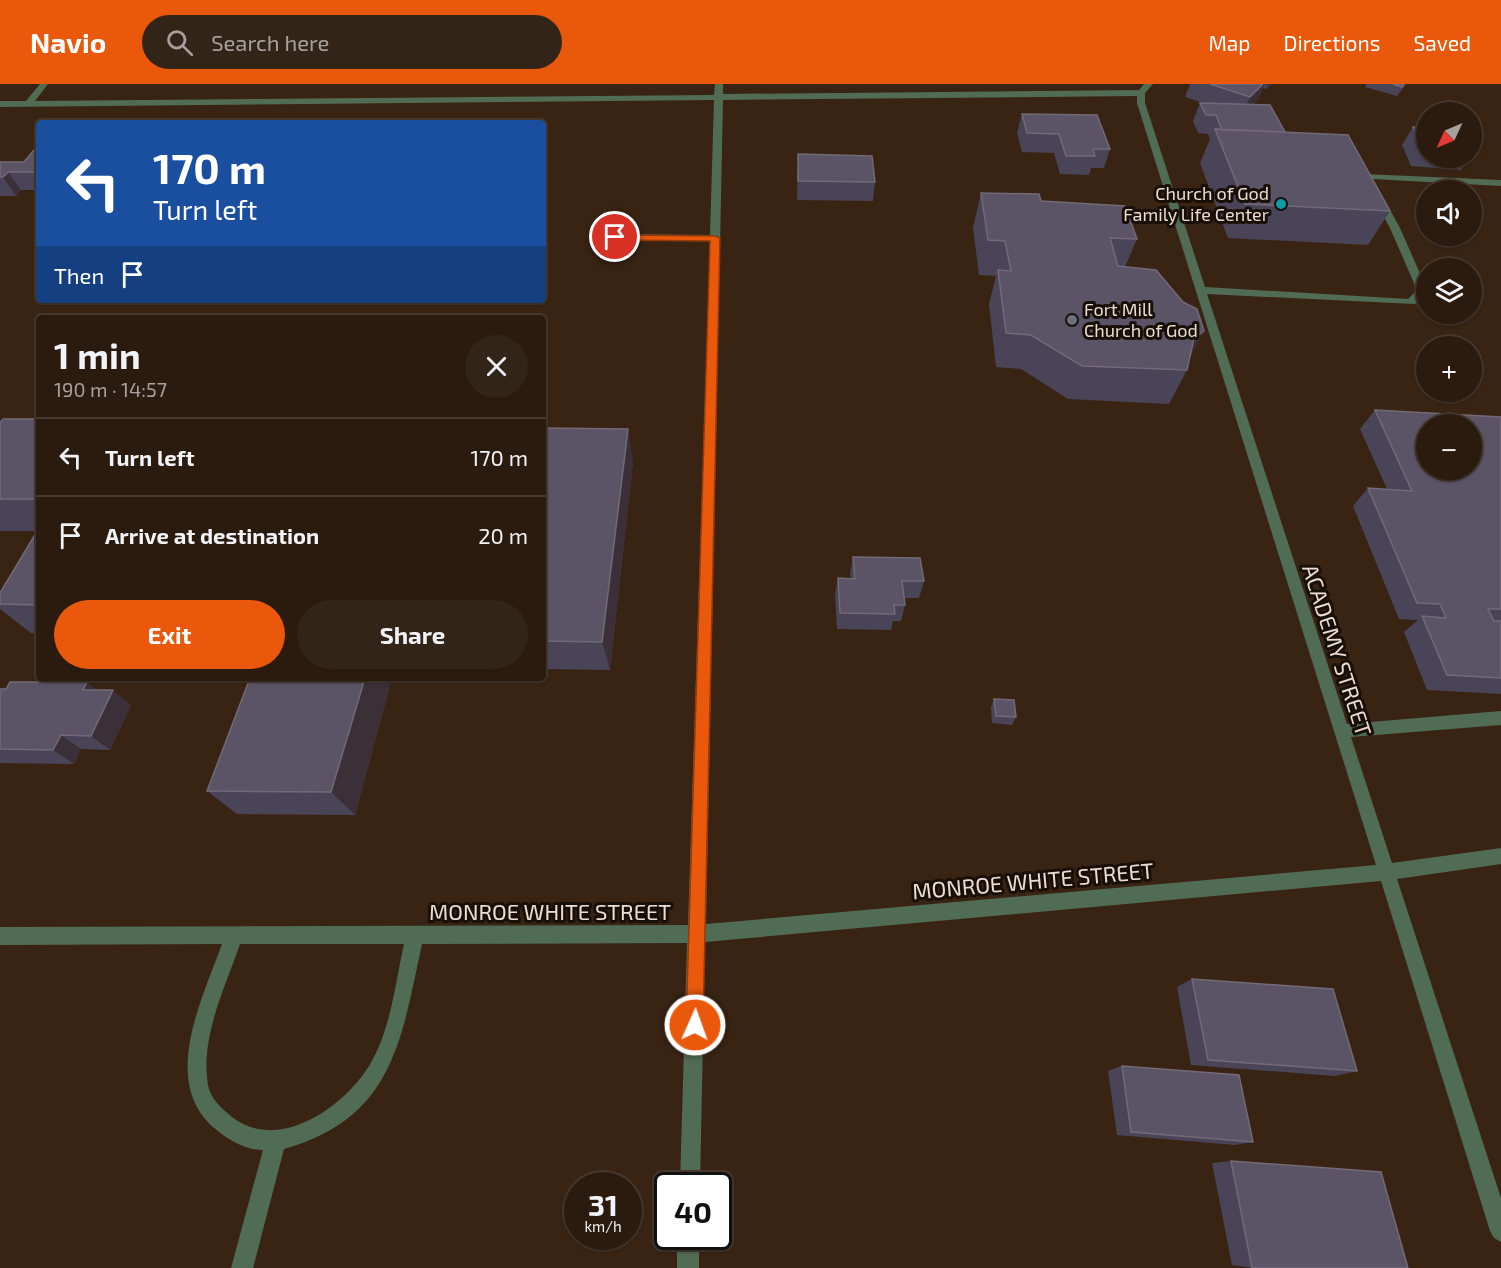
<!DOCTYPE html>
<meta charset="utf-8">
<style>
:root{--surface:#2b1b0f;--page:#332418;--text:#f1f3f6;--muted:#a6a19e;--line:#47392f;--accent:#ea580c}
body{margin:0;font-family:"Exo 2",sans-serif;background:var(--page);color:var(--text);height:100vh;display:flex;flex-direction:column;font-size:22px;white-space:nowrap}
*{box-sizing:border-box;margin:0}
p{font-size:20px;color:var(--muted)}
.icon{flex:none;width:33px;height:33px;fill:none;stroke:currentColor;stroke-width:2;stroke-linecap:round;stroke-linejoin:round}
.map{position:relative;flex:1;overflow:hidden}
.panel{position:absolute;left:36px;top:231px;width:510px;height:366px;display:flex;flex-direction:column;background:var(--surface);border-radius:6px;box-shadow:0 2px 4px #0004,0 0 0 2px var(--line)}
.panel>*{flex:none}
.guide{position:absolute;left:36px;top:36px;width:510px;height:183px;border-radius:6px;box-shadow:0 2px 4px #0004,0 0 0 2px var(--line);background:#1a4fa0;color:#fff;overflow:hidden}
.needle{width:39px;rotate:226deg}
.fabs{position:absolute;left:1416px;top:18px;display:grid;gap:12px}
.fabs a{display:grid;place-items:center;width:66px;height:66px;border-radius:50%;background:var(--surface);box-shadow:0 2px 4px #0004,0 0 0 2px var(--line);font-size:30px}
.speed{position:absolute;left:564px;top:1088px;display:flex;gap:12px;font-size:30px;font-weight:700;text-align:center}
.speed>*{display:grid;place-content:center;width:78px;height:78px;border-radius:50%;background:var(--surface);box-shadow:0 2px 4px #0004,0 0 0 2px var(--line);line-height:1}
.speed small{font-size:15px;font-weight:400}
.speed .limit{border:3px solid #111;border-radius:9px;background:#fff;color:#111}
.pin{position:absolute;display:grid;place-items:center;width:51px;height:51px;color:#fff;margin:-26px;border:3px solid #fff;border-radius:50%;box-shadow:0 2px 6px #0007}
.me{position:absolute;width:66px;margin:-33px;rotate:2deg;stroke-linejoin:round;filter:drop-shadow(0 0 4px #0008)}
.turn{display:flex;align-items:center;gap:21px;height:126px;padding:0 18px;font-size:27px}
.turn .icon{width:78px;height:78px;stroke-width:2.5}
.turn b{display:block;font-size:42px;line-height:51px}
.then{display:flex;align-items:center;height:57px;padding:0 18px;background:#0003;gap:12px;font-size:22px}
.round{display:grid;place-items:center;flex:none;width:63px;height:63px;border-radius:32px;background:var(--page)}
.overview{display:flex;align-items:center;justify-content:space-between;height:102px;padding:0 18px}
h1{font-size:36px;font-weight:700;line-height:45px}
.primary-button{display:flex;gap:12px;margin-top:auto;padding:12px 18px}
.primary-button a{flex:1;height:69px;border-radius:36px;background:var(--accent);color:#fff;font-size:24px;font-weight:700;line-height:69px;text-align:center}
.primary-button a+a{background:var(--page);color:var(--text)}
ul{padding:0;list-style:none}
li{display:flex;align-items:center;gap:18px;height:78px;padding:0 18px;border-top:2px solid var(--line)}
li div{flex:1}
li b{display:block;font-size:22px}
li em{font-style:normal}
header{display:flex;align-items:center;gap:36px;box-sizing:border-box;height:84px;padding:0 30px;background:var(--accent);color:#fff}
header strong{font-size:28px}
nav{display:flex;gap:33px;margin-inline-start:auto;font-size:21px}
.search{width:420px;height:54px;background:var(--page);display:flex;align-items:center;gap:15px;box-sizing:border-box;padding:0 21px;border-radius:33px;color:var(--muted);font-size:22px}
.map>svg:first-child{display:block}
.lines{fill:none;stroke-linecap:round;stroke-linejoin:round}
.minor{fill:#516c55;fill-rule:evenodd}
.wall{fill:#4a4459}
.shaded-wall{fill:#3c3038}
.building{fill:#5b5466;stroke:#726a77;stroke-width:1.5;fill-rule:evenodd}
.route{fill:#ea580c;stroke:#983908;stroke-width:1.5}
.culture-dot{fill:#0f9aa8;stroke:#190f09;stroke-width:2}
.worship-dot{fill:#6b7280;stroke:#190f09;stroke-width:2}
.labels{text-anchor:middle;stroke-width:6;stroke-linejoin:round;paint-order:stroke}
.far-poi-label{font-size:18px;fill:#ebddd3;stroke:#190f09;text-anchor:end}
.street-label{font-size:22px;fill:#ebddd3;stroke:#190f09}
</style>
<header>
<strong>Navio</strong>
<div class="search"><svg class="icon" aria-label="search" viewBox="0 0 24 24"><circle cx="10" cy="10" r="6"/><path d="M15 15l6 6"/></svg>Search here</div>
<nav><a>Map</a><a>Directions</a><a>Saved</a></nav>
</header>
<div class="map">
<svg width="1501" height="1184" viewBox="0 0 1501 1184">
<rect width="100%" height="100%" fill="#392414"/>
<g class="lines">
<path class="minor" d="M40,0H48L35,17L714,11L715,0H723V10L1139,6L1144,0H1153L1145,9V19L1205,203L1408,215L1417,206L1390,144L1362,92L1364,90L1501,96V102L1373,95L1400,144L1426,203V210L1415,220L1207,210L1347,640L1501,627V641L1351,653L1392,779L1501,764V780L1397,795L1501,1114V1158L1494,1154L1490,1147L1381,797L705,858L700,1101H680L687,859L422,860C401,956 394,1034 284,1065L253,1184H231L263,1066C247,1066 230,1057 218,1047C158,1001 202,916 222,860L0,861V843L688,841L710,157L615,156L610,153L615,150L710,151L714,16L0,23V17H26ZM1137,12V19L1376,781L706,840L723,16ZM240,860H404C395,900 391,946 369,982C343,1024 278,1069 232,1033C222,1025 210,1014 208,1001C200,953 225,904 240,860Z
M677,1152H699V1184H677Z"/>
</g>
<path class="wall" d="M1190,0H1273L1266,5L1263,4L1258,15L1253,20L1285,49L1390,127L1368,161L1228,154L1200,79L1210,55L1208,50L1198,49L1193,37L1200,19H1204L1185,13Z
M1366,0H1406L1397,12L1365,3Z
M1022,30L1110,65L1104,84H1091L1089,91L1060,90L1054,69L1022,68L1017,49Z
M1413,43L1426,44V74H1469L1461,86L1411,82L1402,61Z
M39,60V106H21L16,112H0V78H24Z
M798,70L875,98L873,117L797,116Z
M981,109L1041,117L1137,155L1125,183L1204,247L1189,274L1187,286L1169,320L1068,315L1021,285L996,283L989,220L996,192L979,191L973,144Z
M1375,326L1501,333V610L1427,606L1404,548L1418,536L1399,535L1353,422L1368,404L1387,405L1360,345Z
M39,335V550L31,549L0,525V509L37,447H0V339Z
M543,344L633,378L610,586L543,585Z
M853,473L924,497L919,514H904L905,521L901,537H893L891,546L837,545L835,511L838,494L851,495L850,490Z
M250,594H392L355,731L237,730L207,707Z
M87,598L96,606L131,621L110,666L81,665L74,680L0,679V605Z
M994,615L1016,633L1012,641L992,639L991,623Z
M1192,895L1357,987L1335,992L1191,981L1177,903Z
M1122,982L1253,1058L1235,1061L1117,1051L1108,987Z
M1231,1077L1254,1184L1232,1181L1212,1079Z"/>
<path class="shaded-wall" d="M1263,0H1265L1258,15L1242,31L1250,13Z
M1268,0H1273L1266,5Z
M8,88L21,106L16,112L3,93Z
M1204,247L1186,281L1194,254Z
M628,345L633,378L610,586L602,558Z
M365,594H392L355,731L331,708Z
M87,598L105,613L83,606Z
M113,606L131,621L110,666L91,652Z
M61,651L81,665L74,680L53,666Z"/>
<path class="building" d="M1210,0H1263L1250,13Z
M1393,0H1404L1402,3Z
M1200,19L1270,21L1285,48L1222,46L1216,31H1206Z
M1022,30L1097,31L1110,65H1093L1095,72H1066L1059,50L1027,49Z
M1413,43L1426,44V64H1423Z
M1215,45L1348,51L1390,127L1245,120Z
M39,60V88H8L3,93H0V78H24Z
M798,70L872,72L875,98L798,97Z
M981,109L1039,110L1041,117L1125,122L1137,155L1110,154L1118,182L1156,186L1183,218L1197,225L1204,247L1194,254L1187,286L1082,282L1031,251L1006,249L998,186L1011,187L1005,157L988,156Z
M1375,326L1501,333V525H1488L1494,537H1501V594L1447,591L1422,532L1446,534L1440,520L1417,519L1368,404L1412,407ZM1426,340H1472V386H1426Z
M3,335H39V415H0V339Z
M543,344L628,345L602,558L543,557Z
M39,444V521L0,520V509Z
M853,473L920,474L924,497H902L905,521H894L895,530L840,529L838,494L855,495Z
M250,594H365L331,708L207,707Z
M10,598H87L83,606H113L91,652L61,651L53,666L0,665V605H6Z
M994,615L1014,616L1016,633L996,632Z
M1192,895L1333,905L1357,987L1208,976Z
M1122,982L1239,991L1253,1058L1131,1048Z
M1231,1077L1381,1088L1408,1184H1252Z"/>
<path class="route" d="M612,151L715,152L720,154L703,941L701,947L695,950L689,947L686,941L710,157L615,156L611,153Z"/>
<circle class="culture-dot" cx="1281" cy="120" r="6"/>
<circle class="worship-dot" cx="1072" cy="236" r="6"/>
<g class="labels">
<g class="far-poi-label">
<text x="1269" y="116">Church of God<tspan x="1269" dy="21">Family Life Center</tspan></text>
<text x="1084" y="232" text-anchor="start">Fort Mill<tspan x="1084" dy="21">Church of God</tspan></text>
</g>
<g class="street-label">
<text transform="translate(1337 566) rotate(72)" y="8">ACADEMY STREET</text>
<text transform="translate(1033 797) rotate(-5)" y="8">MONROE WHITE STREET</text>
<text x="550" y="836">MONROE WHITE STREET</text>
</g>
</g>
</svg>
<div class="fabs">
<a><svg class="needle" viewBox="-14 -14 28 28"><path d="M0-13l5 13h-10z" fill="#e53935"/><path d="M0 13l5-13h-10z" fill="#a6a19e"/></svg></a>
<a><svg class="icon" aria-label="sound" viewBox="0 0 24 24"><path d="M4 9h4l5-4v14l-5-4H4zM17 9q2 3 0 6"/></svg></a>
<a><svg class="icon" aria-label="layers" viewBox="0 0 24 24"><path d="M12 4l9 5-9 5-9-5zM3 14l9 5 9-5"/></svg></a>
<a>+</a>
<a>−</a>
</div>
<div class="speed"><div>31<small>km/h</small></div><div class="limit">40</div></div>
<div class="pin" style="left:615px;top:153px;background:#d93025"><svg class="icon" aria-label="arrive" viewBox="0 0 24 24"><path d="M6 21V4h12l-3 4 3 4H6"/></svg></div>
<svg class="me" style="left:695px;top:941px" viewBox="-20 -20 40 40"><circle r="17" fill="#ea580c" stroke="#fff" stroke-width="3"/><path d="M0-11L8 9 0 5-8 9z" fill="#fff"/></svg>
<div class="guide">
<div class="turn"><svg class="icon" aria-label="left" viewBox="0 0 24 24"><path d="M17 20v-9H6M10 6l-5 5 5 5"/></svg><div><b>170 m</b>Turn left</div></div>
<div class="then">Then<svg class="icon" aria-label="arrive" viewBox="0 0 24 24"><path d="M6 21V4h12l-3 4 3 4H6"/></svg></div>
</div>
<section class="panel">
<div class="overview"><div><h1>1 min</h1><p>190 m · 14:57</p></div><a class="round"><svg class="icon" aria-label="close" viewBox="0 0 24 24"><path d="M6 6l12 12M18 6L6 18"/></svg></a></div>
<ul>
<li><svg class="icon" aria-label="left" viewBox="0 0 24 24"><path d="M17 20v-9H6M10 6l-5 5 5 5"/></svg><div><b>Turn left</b></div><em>170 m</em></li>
<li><svg class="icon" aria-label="arrive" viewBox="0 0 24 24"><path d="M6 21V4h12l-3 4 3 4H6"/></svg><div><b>Arrive at destination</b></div><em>20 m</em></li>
</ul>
<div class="primary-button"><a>Exit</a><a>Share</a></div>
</section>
</div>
